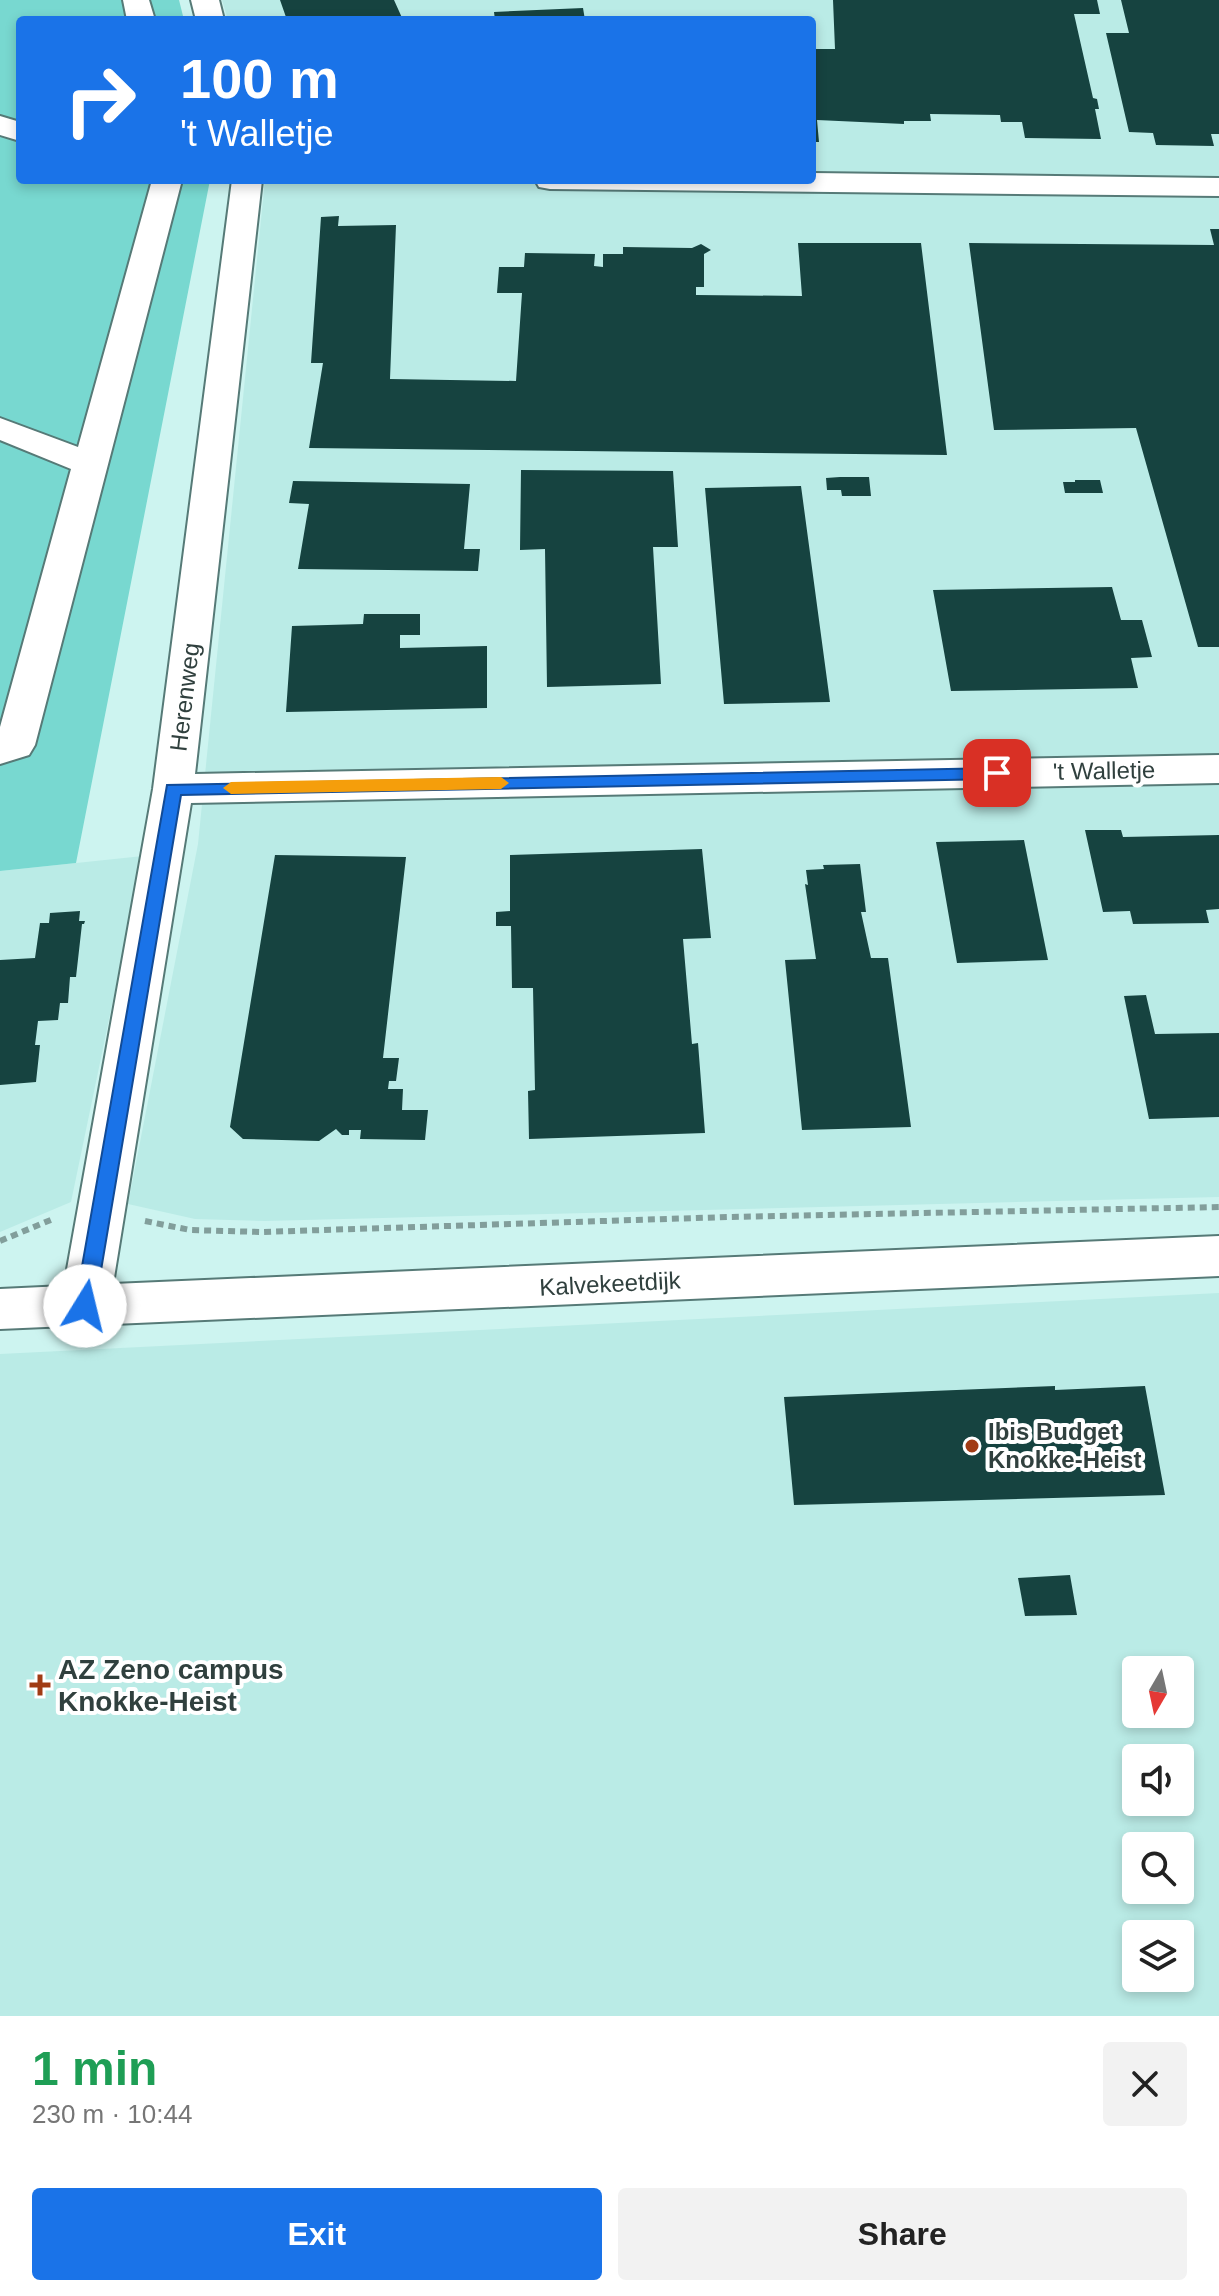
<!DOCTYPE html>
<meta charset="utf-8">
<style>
:root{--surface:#fff;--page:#f2f2f2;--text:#222;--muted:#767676;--accent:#1a73e8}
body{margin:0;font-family:Helvetica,sans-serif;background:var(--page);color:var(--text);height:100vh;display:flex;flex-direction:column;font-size:30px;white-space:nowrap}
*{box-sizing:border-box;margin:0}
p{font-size:26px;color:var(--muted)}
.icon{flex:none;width:44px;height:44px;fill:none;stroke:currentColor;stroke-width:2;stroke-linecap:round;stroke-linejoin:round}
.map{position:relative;height:2016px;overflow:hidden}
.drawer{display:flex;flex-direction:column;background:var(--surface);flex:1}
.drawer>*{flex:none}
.top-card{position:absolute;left:16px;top:16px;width:800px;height:168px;border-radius:8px;box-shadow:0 4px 12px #0003;background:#1a73e8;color:#fff;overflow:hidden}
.needle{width:52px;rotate:189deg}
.tools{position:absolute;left:1122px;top:1656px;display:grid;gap:16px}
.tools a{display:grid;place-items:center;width:72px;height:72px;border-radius:8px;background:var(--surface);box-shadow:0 4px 12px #0003;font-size:40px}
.pin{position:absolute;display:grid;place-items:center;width:68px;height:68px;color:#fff;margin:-34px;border-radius:16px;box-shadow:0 4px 12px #0006}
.me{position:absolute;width:88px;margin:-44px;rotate:9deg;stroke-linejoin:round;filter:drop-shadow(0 0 6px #0008)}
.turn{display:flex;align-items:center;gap:28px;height:168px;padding:0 32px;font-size:36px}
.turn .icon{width:104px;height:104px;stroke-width:2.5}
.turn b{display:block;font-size:56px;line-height:68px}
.round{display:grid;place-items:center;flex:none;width:84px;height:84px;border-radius:8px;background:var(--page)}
.overview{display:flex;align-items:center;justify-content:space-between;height:136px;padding:0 32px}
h1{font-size:48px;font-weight:600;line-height:60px;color:#1e9e55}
.button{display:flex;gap:16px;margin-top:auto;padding:16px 32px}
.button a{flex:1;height:92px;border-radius:8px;background:var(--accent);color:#fff;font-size:32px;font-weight:600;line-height:92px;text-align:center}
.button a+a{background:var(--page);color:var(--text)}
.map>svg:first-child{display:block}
.built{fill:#baebe6;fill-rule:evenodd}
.green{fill:#78d8d0}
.building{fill:#164340}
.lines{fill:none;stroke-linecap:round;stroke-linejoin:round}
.minor-casing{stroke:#567a77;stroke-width:4}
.path{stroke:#829e9b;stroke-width:6;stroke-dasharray:7 5;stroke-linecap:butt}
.minor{fill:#fff;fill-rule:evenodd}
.route{fill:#1a73e8;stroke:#114b97;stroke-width:2}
.slow{fill:#f59e0b}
.poi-dot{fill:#a13b14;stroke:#fff;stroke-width:3}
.labels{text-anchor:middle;stroke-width:8;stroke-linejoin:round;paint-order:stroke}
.street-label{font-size:24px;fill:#30403e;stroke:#fff}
.poi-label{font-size:24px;font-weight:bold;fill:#30403e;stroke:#fff;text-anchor:start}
.near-poi-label{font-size:28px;font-weight:bold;fill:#30403e;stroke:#fff;text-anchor:start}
</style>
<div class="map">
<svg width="1219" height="2016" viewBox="0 0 1219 2016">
<rect width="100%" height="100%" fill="#cdf4f0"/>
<path class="built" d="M222,0H1219V1197L265,1221L195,1219L128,1204L198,844L265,180H812V20H228Z
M143,856L71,1202L0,1232V871Z
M1219,1293V2016H0V1354ZM1136,1670H1180V1714H1136ZM1136,1758H1180V1802H1136ZM1136,1846H1180V1890H1136ZM1136,1934H1180V1978H1136Z"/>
<path class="green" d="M0,0H179L184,20H20V180H210L76,863L0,871Z"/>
<path class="building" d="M280,0H394L403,20H287Z
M833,0H1097L1100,14H1074L1093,98L1097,99L1099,109H1095L1101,139L1025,138L1022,122H1001L1000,115L930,114L931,121H904V124L817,120L819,142H812V49H835Z
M1121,0H1219V134H1211L1214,146L1156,145L1153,133L1129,132L1106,33H1129Z
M583,8L585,20H495L494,12Z
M339,216L338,226L396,225L390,379L516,381L522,293H497L499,267H524L525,253L595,254L594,266L603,267V254H623V247L692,248L701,244L711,250L704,254V287H696V295L802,296L798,243H921L947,455L309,448L323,363H311L321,217Z
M1210,229H1219V647H1198L1136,428L994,430L969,243L1214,245Z
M521,470L673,471L678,547H653L661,684L547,687L545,549L520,550Z
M840,477H869L871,496H842L841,490H827L826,478Z
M1075,480H1100L1103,493H1065L1063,482H1075Z
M293,481L470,484L464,549H480L478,571L298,569L309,504L289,503Z
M801,486L830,702L724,704L705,488Z
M1112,587L1121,620H1142L1152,657L1131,658L1138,688L951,691L933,590Z
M364,614H420V635H400V648L487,646V708L286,712L292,626L363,624Z
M1085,830H1121L1123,837L1219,835V909L1206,910L1209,923L1133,924L1130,911L1103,912Z
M1024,840L1048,960L957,963L936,842Z
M702,849L711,938L683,939L692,1044L698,1043L705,1133L529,1139L528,1091L535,1090L533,988H512L511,926H496V912L510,911V855Z
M275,855L406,857L383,1058H399L396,1081H389L388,1089H403L402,1110H428L425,1140L360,1139L361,1130H349V1135H342L336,1129L319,1141L243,1139L230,1127Z
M860,864L866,912H861L871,958H888L911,1127L802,1130L785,960L816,959L805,884L808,885L806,870L824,869L823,865Z
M80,911L79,921H85L84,924H82L76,977H70L68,1003H60L58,1020L38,1021L35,1045H40L36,1082L0,1085V960L35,958L40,923H49L50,913Z
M1146,995L1155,1034L1219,1033V1117L1149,1119L1124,996Z
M1055,1386V1390L1145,1386L1165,1495L794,1505L784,1397Z
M1070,1575L1077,1615L1025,1616L1018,1578Z"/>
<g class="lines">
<g class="minor-casing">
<path id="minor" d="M123,0H149L155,20H127Z
M191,0H219L224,20H196Z
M0,116L20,122V141L0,135Z
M812,173L1219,178V196L550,189L539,187L535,180H812Z
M152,180H182L35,745L29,755L0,764V727L71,469L0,440V418L78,447Z
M232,180H262L195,774L1219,755V783L191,803L113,1284L1219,1236V1276L0,1329V1289L64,1286L153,789Z"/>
</g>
<path class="path" d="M145,1221L190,1230L261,1232L728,1217L1219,1207
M0,1241L53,1219"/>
<use href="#minor" class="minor"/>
</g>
<path class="route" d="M997,768L1006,773L997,779L181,795L95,1306L92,1312L85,1314L78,1312L75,1306L167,785Z"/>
<path class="slow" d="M501,777L509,783L501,789L231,794L223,788L231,782Z"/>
<g class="poi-dot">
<circle cx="972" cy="1446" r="8"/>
<path d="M36 1673h8v8h8v8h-8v8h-8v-8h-8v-8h8z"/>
</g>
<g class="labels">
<g class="street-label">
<text transform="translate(185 697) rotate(-83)" y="8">Herenweg</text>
<text transform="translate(1104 771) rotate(-1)" y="8">'t Walletje</text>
<text transform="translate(610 1284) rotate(-3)" y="8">Kalvekeetdijk</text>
</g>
<g class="poi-label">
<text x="988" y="1440">Ibis Budget<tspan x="988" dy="28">Knokke-Heist</tspan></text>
</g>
<g class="near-poi-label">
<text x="58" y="1679">AZ Zeno campus<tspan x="58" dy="32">Knokke-Heist</tspan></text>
</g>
</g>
</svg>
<div class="tools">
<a><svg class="needle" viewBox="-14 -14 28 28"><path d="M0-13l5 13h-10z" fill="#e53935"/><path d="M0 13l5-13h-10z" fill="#767676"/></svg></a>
<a><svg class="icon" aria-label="sound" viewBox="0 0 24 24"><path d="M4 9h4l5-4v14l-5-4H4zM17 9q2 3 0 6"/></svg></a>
<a><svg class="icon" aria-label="search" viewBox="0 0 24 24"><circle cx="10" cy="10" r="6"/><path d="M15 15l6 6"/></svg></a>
<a><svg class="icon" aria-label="layers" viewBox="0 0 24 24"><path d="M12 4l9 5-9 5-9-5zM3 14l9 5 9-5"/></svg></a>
</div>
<div class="pin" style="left:997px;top:773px;background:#d93025"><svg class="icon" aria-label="arrive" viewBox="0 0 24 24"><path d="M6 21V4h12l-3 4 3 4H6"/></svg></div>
<svg class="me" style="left:85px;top:1306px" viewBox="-20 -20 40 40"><circle r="19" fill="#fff"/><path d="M0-13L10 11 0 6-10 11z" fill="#1a73e8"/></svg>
<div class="top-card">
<div class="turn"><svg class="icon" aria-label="right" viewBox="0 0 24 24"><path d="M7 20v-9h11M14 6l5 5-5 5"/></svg><div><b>100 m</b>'t Walletje</div></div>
</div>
</div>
<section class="drawer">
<div class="overview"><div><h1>1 min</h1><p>230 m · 10:44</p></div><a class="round"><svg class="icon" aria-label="close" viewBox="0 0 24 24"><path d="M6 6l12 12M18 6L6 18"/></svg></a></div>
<div class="button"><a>Exit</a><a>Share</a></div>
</section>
